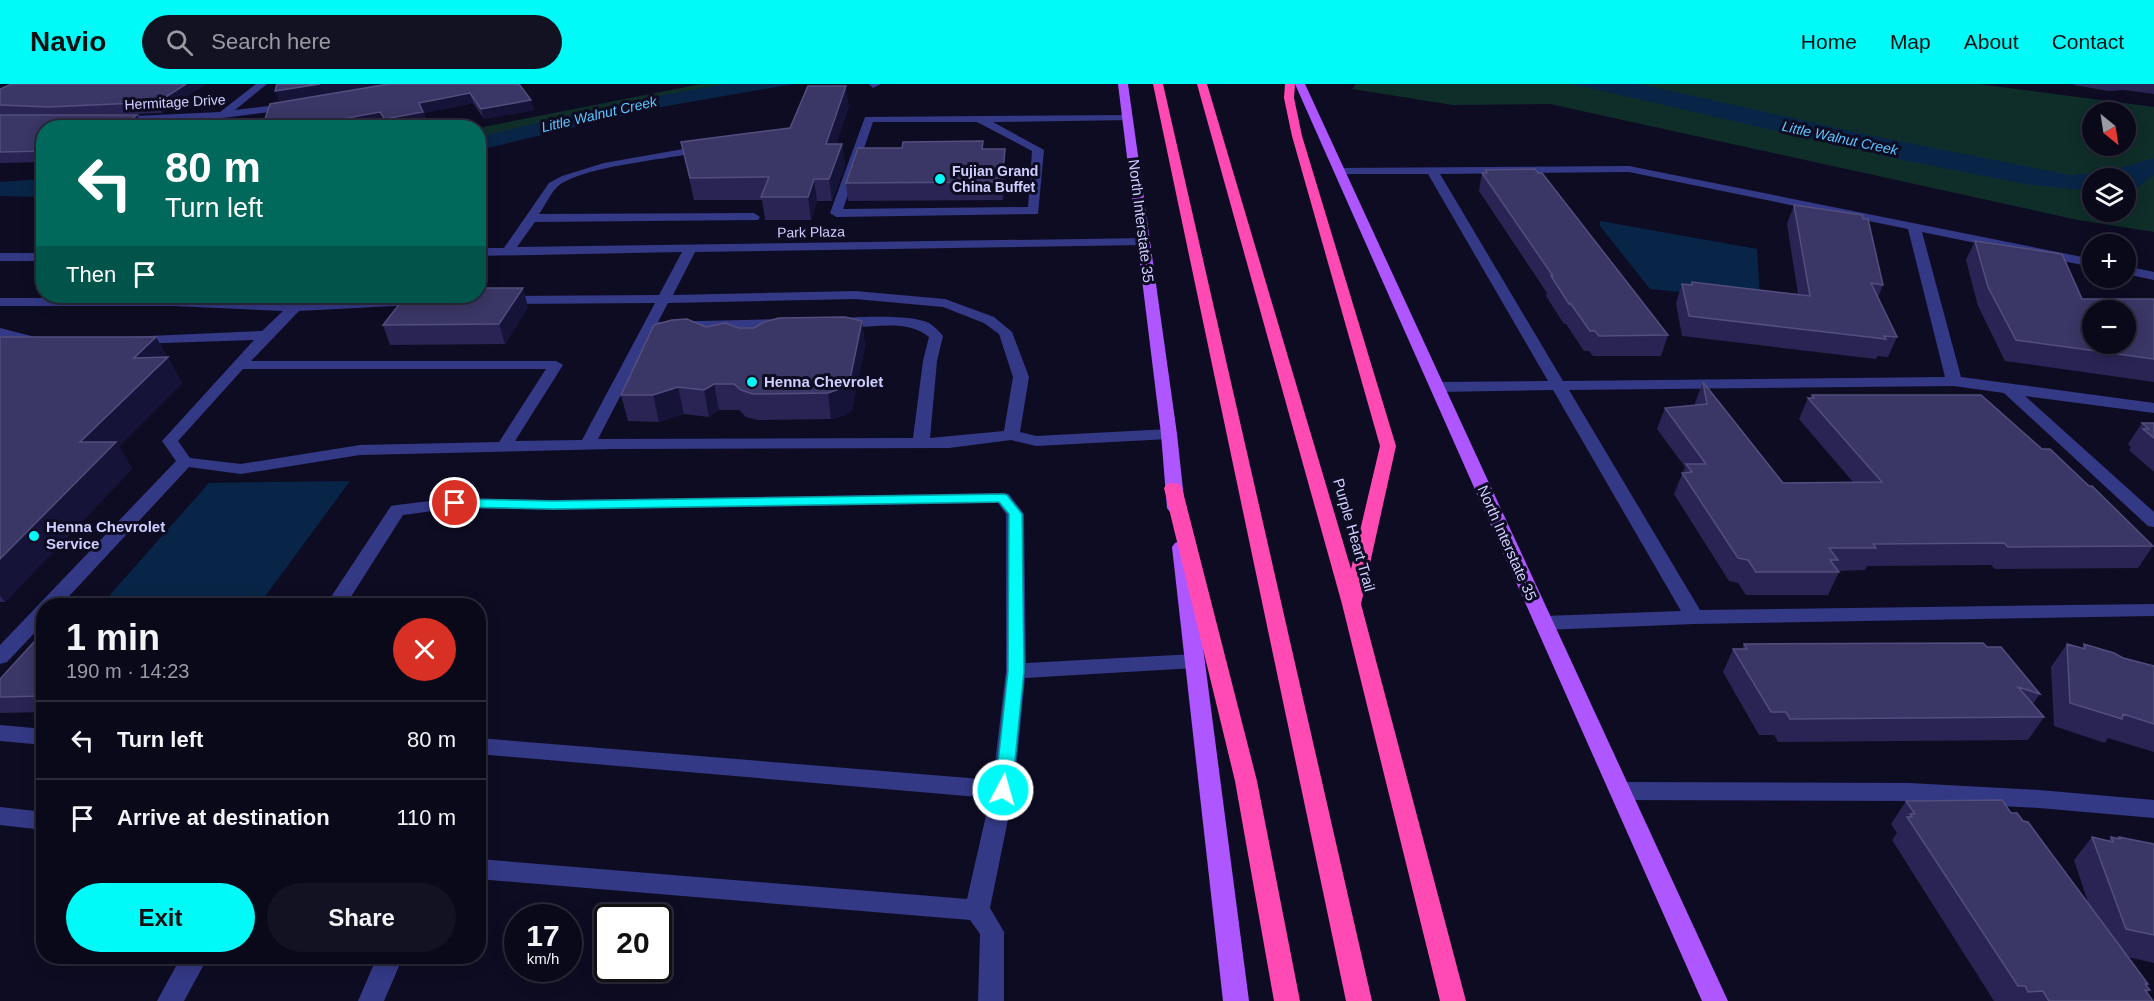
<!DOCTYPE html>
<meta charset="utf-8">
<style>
:root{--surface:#0a091a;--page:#131223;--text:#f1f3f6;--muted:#999aa2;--line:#2a2a39;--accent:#00faf8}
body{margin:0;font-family:Helvetica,sans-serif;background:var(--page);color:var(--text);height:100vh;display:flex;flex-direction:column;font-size:22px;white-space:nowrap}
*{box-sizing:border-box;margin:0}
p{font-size:20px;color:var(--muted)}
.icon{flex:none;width:33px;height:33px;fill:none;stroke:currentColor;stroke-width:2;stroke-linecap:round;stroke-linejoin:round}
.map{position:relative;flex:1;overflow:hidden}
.drawer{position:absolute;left:36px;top:514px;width:450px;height:366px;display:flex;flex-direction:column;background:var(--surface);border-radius:24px;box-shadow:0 3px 15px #0003,0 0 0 2px var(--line)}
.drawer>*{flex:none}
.top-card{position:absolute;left:36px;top:36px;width:450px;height:183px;border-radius:24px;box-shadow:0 3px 15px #0003,0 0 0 2px var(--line);background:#00695c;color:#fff;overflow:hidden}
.needle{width:39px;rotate:150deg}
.buttons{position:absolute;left:2082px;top:18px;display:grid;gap:12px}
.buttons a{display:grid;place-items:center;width:54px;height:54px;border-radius:50%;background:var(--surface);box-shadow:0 3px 15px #0003,0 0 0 2px var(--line);font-size:30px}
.speed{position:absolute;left:504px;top:820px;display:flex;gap:12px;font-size:30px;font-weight:700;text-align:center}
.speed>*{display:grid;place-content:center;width:78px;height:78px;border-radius:50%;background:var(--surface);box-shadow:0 3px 15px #0003,0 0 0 2px var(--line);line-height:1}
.speed small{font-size:15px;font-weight:400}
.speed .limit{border:3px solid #111;border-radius:9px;background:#fff;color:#111}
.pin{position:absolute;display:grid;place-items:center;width:51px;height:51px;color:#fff;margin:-26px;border:3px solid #fff;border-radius:50%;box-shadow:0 2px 6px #0007}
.me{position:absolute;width:66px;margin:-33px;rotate:6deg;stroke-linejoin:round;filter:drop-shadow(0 0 4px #0008)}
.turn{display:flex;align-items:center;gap:21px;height:126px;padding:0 30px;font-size:27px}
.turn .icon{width:78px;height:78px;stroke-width:2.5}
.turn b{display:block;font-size:42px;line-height:51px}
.then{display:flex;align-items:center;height:57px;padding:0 30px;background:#0003;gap:12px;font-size:22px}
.round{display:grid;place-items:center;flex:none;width:63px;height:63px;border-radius:32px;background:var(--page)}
.overview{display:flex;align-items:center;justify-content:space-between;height:102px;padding:0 30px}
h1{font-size:36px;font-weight:600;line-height:45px}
.cta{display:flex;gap:12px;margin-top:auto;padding:12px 30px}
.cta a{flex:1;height:69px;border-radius:36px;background:var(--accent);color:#111;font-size:24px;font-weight:600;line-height:69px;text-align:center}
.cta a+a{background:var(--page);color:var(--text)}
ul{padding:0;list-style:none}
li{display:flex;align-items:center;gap:18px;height:78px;padding:0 30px;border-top:2px solid var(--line)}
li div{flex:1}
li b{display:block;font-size:22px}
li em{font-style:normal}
header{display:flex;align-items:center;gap:36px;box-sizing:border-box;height:84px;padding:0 30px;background:var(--accent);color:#111}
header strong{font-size:28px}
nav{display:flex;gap:33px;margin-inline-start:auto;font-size:21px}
.search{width:420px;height:54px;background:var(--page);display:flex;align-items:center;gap:15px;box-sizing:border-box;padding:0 21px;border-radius:33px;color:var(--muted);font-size:22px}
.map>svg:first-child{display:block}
.green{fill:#0f2e29;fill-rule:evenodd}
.water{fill:#082547}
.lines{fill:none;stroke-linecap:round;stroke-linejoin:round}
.minor{fill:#343986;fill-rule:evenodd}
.major{fill:#ae56ff;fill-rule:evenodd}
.highway{fill:#ff4ab3;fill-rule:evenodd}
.wall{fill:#292453}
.shaded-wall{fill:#161338}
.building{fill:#3a3665;stroke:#524e7e;stroke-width:1.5;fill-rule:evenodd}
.route{fill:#00faf8;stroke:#00a2a1;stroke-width:1.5}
.poi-dot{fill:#00faf8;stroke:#0e0c23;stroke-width:2}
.labels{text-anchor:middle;stroke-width:6;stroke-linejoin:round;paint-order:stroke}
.far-street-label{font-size:14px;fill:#cfcfff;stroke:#0e0c23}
.far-water-label{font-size:14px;font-style:italic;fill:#5dc5ff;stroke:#0e0c23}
.far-poi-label{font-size:14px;font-weight:bold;fill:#cfcfff;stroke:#0e0c23;text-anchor:start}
.street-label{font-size:15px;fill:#cfcfff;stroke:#0e0c23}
.poi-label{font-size:15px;font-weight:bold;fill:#cfcfff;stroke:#0e0c23;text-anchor:start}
</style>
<header>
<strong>Navio</strong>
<div class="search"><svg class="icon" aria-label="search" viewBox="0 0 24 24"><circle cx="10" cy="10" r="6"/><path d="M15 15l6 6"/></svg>Search here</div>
<nav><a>Home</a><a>Map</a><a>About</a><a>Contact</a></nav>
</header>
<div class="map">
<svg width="2154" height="917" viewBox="0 0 2154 917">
<rect width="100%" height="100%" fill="#0e0c23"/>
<path class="green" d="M701,0H776L707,12L479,62L478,44Z
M1356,0H1978L2154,23V148L2078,136L1550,20L1453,21L1352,5ZM2092,28H2126V62H2092ZM2092,94H2126V128H2092Z"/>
<path class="water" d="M725,0H793L656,24L479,66V53L621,19Z
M1572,0H1640L1868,51L2070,91L2106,88L2154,74V91L2138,103L2126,104V94H2092V107L2031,101L1907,77Z
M43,95V113L0,112V98Z
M1600,137L1757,165L1760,216L1650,205L1600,142Z
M350,397L258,522H100L209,399Z"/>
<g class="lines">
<path class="minor" d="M256,0H267L235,26L293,19L298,22L293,25L223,34L114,39L109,36L114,33L220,28Z
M869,0H881L873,4Z
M1128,31L1132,32V36L993,38L1044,66L1038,130L836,133L830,129L865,33ZM873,38H977L1032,67L1028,123L843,125Z
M706,61L710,62V66C675,75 582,81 557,103C550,110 545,122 539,130L754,129L760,133L758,136L535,138L517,163L1148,154L1150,157L1148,160L1144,161L695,168L673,211L855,207L945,215L994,233L1012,248L1029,293L1020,348L1036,352L1169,345L1177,350L1169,355L1036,362L1011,356L949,364L611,365L360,371L241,390L189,383L60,522H44V539L7,578L0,580V561L176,377L162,357L254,256L132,260L127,259L125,256L127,253L262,247L283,227L173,222H0V214H173L288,219L290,213H300L302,219L426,213L431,214L433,217L431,220L299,227L251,277H556L563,281L515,357L582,356L655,219L501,220L494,216L501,212L659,211L682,168L478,172V164H504L549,99L562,92L604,79ZM855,215L943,223L984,239L999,250L1013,293L1004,347L930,354L937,277L943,252C940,248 934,242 929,239C911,230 858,233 837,234L830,238L832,241C863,249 902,231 929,253L923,277L913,354L598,355L654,247L786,243L793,239L786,235L658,238L668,219ZM243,285H546L499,358L360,361L241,380L190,374L178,357Z
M1629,82L2092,175V183L1922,148L1961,293L2154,319V329L2025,312L2154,428V443L2148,442L2004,309L1954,302L1569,306L1700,526L2154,520V532L1694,540L1544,546L1537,544L1534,539L1537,534L1544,532L1681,527L1553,306L1437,308L1429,303L1437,298L1548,297L1428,90H1339L1333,87L1339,84ZM1629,88L1908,145L1945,293L1563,297L1440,90Z
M0,169H44V177H0Z
M2126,182L2154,188V196L2126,190Z
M0,244L47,256L49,259L42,263L0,252Z
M1003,409L1009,410L1024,430L1026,579L1195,570L1202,572L1205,577L1202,582L1195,584L1025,594L1014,706L990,824L1004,848V917H978L980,850L970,836L478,795V775L967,815L990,714L478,670V654L993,696L1006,587V430L998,419L553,426L455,424L403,431L345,522H325L391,422L397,421L455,414L553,416Z
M0,641L44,645V661L0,657Z
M1620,698L1909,699L2039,706L2154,716V734L2039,724L1909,717L1620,716L1612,713L1609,707L1612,701Z
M0,723L44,728V746L0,741Z
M181,873H208L184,917H157Z
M377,873H403L384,917H358Z"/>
<path class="major" d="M1118,0H1128L1177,350L1185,424L1182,428H1170L1167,424L1161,350Z
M1295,0H1305L1728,917H1702Z
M1181,457L1187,459L1190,463L1249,917H1223L1172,463L1175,459Z"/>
<path class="highway" d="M1153,0H1163L1372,917H1346Z
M1197,0H1207L1351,485L1380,362L1292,52L1284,14L1285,0H1295L1294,14L1302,52L1396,362L1361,520L1466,917H1440L1342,520Z
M1173,399L1179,400L1182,404L1257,697L1300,917H1274L1235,697L1164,404L1167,400Z"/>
</g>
<path class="wall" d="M206,0L162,29L105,31L142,42L139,44H44V78L0,79V5Z
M277,0H519L534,26L484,35L473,19L424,29L427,38L401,44H387L384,39L358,44H262L388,0L279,17Z
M2074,0H2154V10L2124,6L2108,7L2074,1Z
M849,22L836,60H842L845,82L832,117H817L811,136H765L762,116H694L681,58L790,44Z
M983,57V65H1005V82L1003,116L848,117L846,99L902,64Z
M1485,86L1668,251L1661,272H1593L1589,267H1584L1566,240H1564L1546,212L1547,209L1479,107L1482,89H1484Z
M1794,121L1883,201L1878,213L1897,253L1888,273L1878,272L1876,275L1682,252L1676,219L1682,200L1691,201L1692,198L1798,210L1787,140Z
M1975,157L2082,215H2154V298L2005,277L1978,222L1966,176Z
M528,223L505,260L390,261L383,241Z
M862,237L865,262L852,326L845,331L831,335L758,336L746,333L739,326H719L709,333L684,330L659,338L628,337L621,311L706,243L754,244Z
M0,253H156L182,299L119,362L132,385L5,518H0Z
M1703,298L1783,399L1853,398L1799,335L1808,314H1811L1812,311L2042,365L2153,462L2138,484L1995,485L1991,481L1867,482L1865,486L1838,487L1839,488L1828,511H1746L1738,499L1729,497L1674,410L1685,383L1657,345L1665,324L1695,321V319Z
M2142,339H2154V388L2129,366L2131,363L2128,360Z
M44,547V628L0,629V595Z
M1744,560L1987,563L2040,610L2033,620L2044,633L2028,656L1778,658L1774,651H1759L1723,588L1733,565H1742Z
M2067,560L2082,564L2084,560L2123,574L2154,582V668L2108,654L2105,659L2054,642L2051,583Z
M1906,717L2011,729L2089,821L2074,776L2092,753L2108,757L2111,753L2117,755L2119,753L2154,760V879L2128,873L2148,900L2146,902L2150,906L2147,909L2153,917H1994L1892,756L1897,749L1891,740Z"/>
<path class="shaded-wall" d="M186,0H206L162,29L158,18Z
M320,0H389L279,17L275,7Z
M846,2L849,22L829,82L826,60Z
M470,9L473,19L424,29L427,38L401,44H388L385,35L419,19Z
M531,16L534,26L484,35L481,25Z
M380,28L384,39L358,44H333L331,37Z
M137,31L142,42L139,44H118Z
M330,35L333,44H272Z
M842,60L845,82L832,117L829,95Z
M1005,65V82L1003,116L1002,98Z
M814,95L817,117L811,136L808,113Z
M523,204L528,223L505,260L499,240Z
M862,237L865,262L852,326L845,331L831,335L828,309Z
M156,253L182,299L119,362L132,385L5,518L0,511V475L80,358L134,274Z
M714,300L719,326L709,333L704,306Z
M678,303L684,330L659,338L653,311Z"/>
<path class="building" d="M12,0H186L158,18L48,23L0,21V5Z
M277,0H320L275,7Z
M389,0H519L531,16L481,25L470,9L419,19L423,28L385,35L380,28L331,37L330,35L272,44H262L270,20Z
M808,2H846L826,60H842L829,95H814L808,113H761L769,93L690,94L681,58L790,44Z
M0,31H137L118,44H44V67L0,68Z
M983,57L982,65H1005L1002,98L846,99L858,64H902L903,58Z
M1535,85L1538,89H1542L1668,251L1599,252L1595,247H1590L1571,220H1569L1551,192H1553L1482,89H1487L1485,86Z
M1794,121L1862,131L1863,135H1868L1883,201L1871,199L1897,253L1884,252L1886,255L1689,232L1682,200L1692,201V198L1810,212Z
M1975,157L2062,170L2082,215H2154V275L2016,256L1988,203ZM2092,226H2126V260H2092Z
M478,204H523L499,240L383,241L405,213L410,212H478Z
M845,233L862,237L849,300L842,304L828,309L753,310L741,306L734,300H714L704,306L678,303L653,311H621L654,241L672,236L687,235L706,243L725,239L739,244H754L764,238L779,234Z
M0,253H156L134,274L168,273L80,358H116L0,475Z
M1703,298L1783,399L1882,398L1808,314H1814L1812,311H1981L2042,365H2050L2089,402H2092L2153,462L2008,463L2004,459L1873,460L1876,464H1829L1838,476H1830L1839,488H1756L1748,476L1738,474L1682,389L1692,388L1686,380H1706L1665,324L1707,320Z
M2142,339H2154V354L2143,345H2149Z
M44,547V612L0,613V595Z
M1983,559L1987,563H2001L2040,610L2018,603L2044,633L1790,635L1786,628H1771L1733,565H1747L1744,560Z
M2067,560L2085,565L2084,560L2114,569L2123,574L2154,582V640L2123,630L2122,635L2070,619Z
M2002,716L2011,729H2017L2023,737L2028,738L2148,900H2145L2150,906H2145L2153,917H2049L2043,907L2028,908L2025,902H2018L1907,733H1912L1910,730H1915L1906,717Z
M2092,753L2113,758L2111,753L2120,755L2119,753L2154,760V851L2126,845Z"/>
<path class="route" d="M1003,410L1007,411L1022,430L1024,587L1012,706L1009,711L1003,713L997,711L995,706L1008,587L1009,430L999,418L553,425L455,423L449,419L455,415L553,417Z"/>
<g class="poi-dot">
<circle cx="940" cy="95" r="6"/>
<circle cx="752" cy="298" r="6"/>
<circle cx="34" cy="452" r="6"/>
</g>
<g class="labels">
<g class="far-street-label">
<text transform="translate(175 18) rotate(-3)" y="5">Hermitage Drive</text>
<text transform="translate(811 148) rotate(-1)" y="5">Park Plaza</text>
</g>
<g class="far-water-label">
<text transform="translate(599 30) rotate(-13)" y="5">Little Walnut Creek</text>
<text transform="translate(1840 54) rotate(12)" y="5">Little Walnut Creek</text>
</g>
<g class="far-poi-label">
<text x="952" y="92">Fujian Grand<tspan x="952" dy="16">China Buffet</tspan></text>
</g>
<g class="street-label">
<text transform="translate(1141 137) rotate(83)" y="5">North Interstate 35</text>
<text transform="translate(1354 451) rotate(74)" y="5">Purple Heart Trail</text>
<text transform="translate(1507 459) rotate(66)" y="5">North Interstate 35</text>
</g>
<g class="poi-label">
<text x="764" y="303">Henna Chevrolet</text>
<text x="46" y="448">Henna Chevrolet<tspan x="46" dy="17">Service</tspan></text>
</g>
</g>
</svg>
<div class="buttons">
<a><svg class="needle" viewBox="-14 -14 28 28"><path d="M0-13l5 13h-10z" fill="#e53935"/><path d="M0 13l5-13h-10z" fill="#999aa2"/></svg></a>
<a><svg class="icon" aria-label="layers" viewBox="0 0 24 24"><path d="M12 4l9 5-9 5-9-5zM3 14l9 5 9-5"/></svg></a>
<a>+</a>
<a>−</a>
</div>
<div class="speed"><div>17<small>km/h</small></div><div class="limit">20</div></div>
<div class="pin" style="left:455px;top:419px;background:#d93025"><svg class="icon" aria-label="arrive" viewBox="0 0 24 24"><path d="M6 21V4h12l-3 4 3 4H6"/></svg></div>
<svg class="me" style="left:1003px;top:706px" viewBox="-20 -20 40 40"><circle r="17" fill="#00faf8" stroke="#fff" stroke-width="3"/><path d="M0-11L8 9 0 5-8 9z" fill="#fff"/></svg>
<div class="top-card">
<div class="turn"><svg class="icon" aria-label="left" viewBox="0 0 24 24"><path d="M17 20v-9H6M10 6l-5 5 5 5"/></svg><div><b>80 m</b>Turn left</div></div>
<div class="then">Then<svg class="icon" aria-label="arrive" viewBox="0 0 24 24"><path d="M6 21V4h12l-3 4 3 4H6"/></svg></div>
</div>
<section class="drawer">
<div class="overview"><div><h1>1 min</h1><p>190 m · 14:23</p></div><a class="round" style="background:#d93025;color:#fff"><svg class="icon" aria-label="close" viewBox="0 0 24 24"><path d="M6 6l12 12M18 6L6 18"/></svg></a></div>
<ul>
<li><svg class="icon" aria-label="left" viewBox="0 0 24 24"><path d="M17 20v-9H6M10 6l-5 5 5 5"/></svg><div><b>Turn left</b></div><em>80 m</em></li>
<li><svg class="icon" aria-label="arrive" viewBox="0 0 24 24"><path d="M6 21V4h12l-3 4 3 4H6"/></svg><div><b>Arrive at destination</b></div><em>110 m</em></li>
</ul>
<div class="cta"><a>Exit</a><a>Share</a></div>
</section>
</div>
